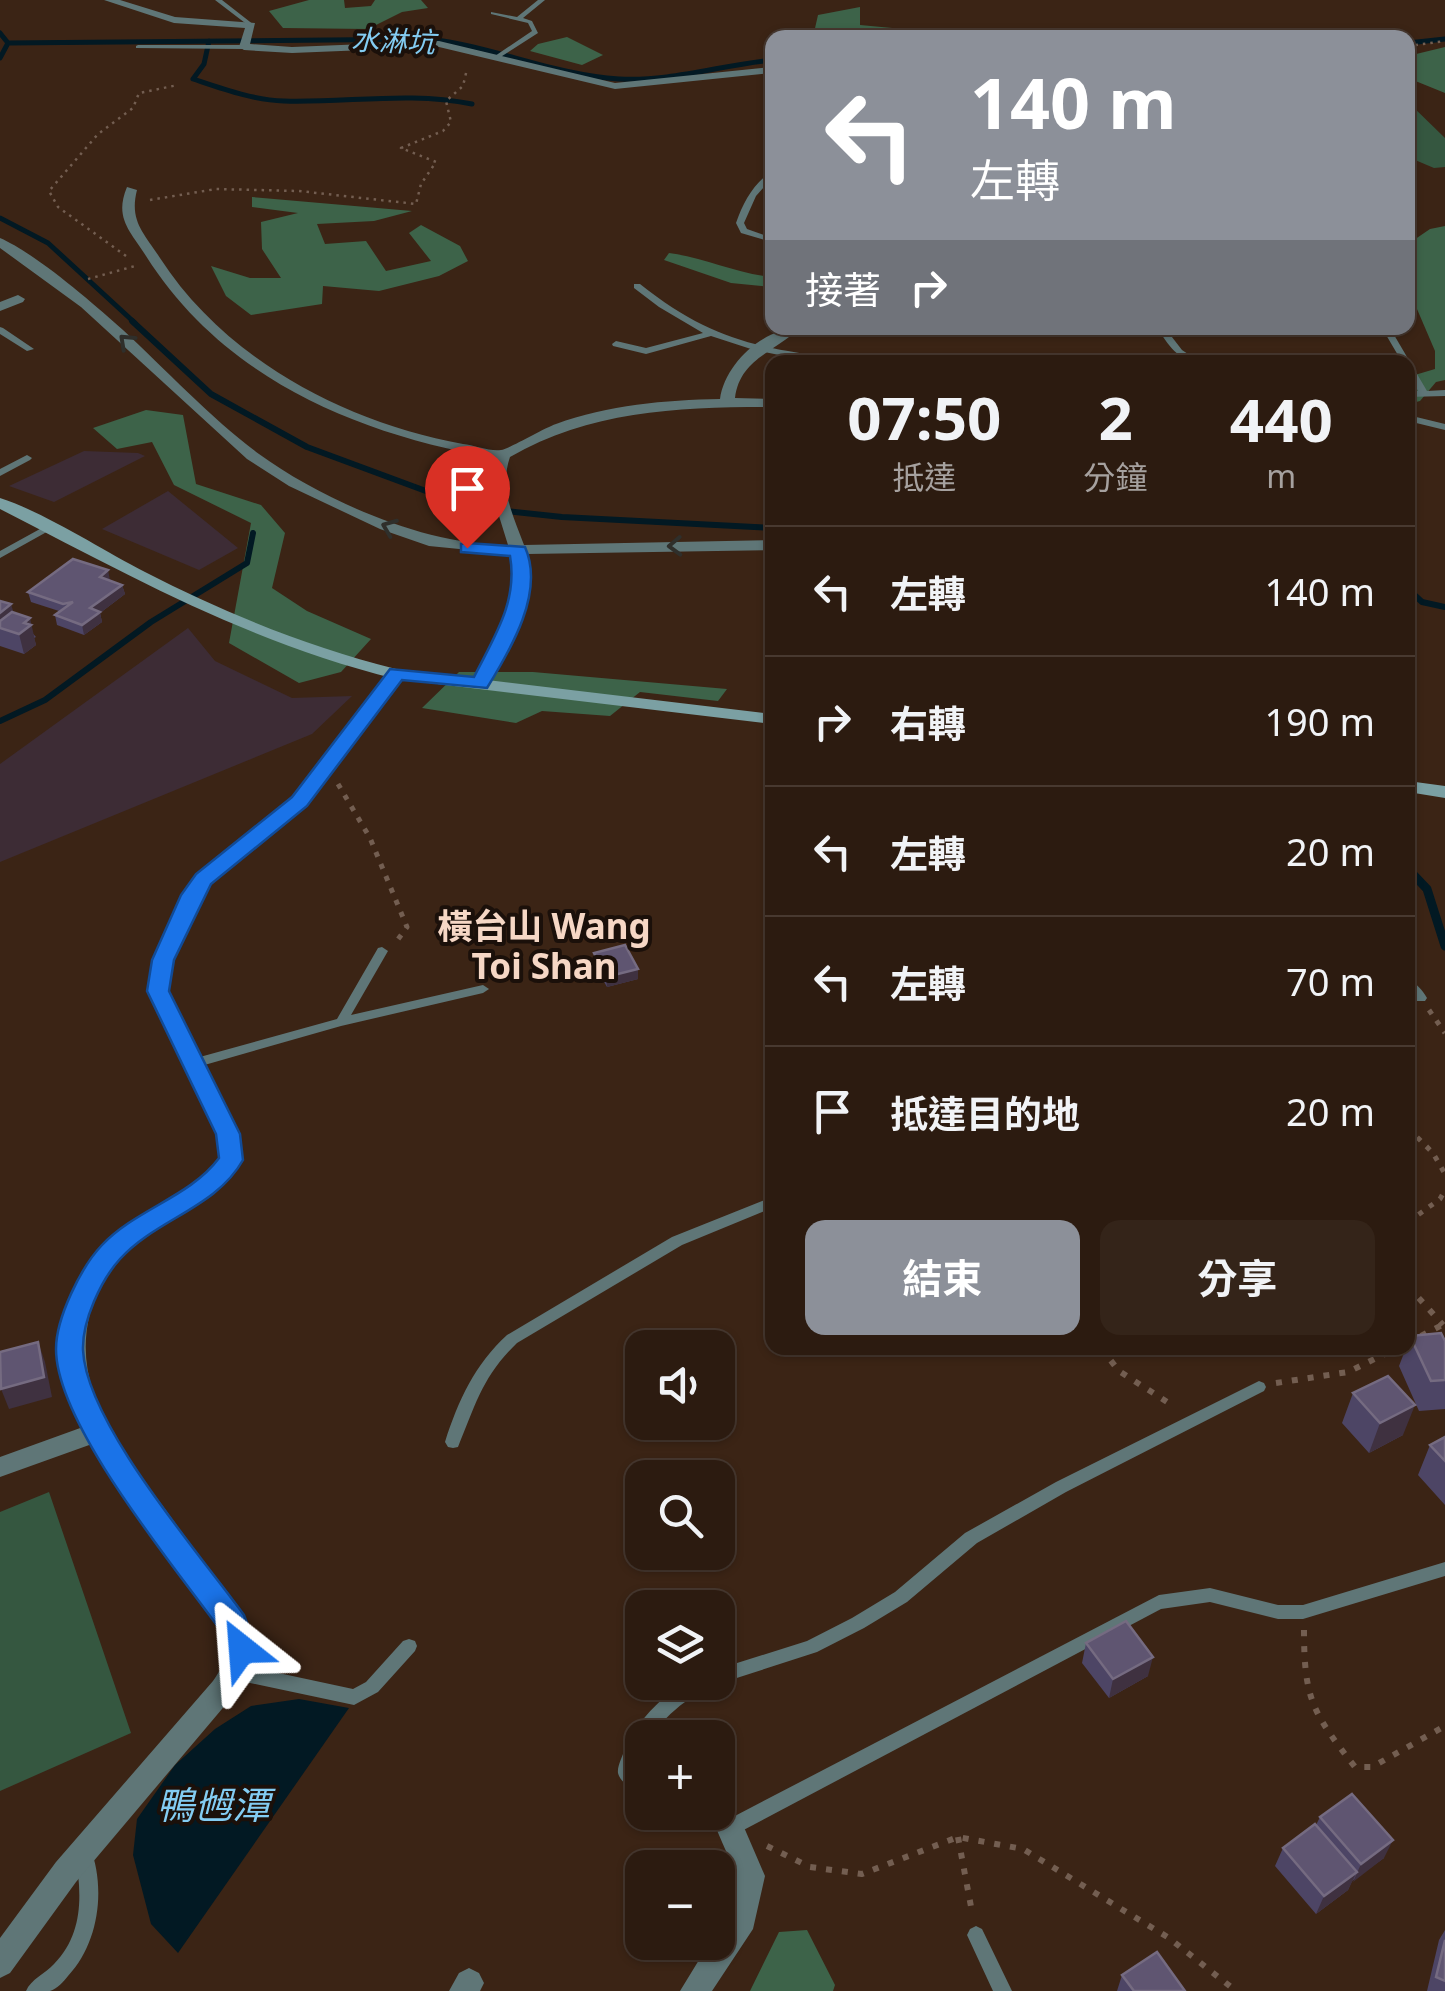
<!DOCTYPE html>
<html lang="zh-TW">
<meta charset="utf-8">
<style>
:root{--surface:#2c1b10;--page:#342419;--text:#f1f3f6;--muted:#a6a19f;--line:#483930;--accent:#8c9099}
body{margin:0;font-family:"Noto Sans","Noto Sans TC",sans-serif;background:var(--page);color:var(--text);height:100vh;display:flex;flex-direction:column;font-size:38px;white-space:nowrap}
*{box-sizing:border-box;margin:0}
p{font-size:32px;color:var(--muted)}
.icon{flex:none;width:55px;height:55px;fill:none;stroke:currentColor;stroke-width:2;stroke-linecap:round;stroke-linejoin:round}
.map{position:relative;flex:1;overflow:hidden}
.side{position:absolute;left:765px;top:355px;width:650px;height:1000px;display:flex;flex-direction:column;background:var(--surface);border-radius:20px;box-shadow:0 2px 8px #0004,0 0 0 2px var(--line)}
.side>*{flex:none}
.guide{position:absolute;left:765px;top:30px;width:650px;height:305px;border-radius:20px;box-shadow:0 2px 8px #0004,0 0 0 2px var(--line);background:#8c9099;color:#fff;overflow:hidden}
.controls{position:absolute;left:625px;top:1330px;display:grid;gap:20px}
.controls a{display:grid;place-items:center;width:110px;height:110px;border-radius:20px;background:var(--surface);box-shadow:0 2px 8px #0004,0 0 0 2px var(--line);font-size:50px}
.pin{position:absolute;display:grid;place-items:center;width:85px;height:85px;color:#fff;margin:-102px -42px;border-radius:50% 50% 50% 0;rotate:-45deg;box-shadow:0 0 10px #0007}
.pin .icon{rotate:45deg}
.me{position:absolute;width:110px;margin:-55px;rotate:332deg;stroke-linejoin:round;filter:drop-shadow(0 0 8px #0008)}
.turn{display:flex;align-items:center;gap:35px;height:210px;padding:0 40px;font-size:45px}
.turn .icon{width:130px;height:130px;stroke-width:2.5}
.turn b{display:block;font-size:70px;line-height:85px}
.then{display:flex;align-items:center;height:95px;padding:0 40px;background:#0003;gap:20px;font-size:38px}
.eta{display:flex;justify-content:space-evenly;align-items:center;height:170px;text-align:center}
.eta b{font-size:60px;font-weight:700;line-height:70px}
.cta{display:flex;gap:20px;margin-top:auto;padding:20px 40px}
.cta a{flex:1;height:115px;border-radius:20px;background:var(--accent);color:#fff;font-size:40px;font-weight:700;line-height:115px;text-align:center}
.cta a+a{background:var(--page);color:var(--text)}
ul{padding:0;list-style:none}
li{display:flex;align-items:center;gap:30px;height:130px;padding:0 40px;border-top:2px solid var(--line)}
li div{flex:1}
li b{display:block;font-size:38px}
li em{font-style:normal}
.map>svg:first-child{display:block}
.industrial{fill:#3d2c35}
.green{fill:#355740}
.forest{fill:#3d6349}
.water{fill:#021923}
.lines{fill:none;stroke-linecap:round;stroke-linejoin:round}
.stream-far2{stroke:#021923;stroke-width:5}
.stream-far1{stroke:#021923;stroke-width:6}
.stream{stroke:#021923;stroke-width:9}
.path-far2{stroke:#735e51;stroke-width:2.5;stroke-dasharray:2.5 5;stroke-linecap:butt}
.path-far1{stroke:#735e51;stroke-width:5;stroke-dasharray:5 8;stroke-linecap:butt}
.path{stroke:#735e51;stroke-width:6;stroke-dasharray:6 10;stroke-linecap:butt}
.service{fill:#5f7677;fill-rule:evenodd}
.minor{fill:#5f7677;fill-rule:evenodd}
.secondary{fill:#7ba0a3;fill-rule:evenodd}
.wall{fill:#4d4565}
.shaded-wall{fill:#3f3140}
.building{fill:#5f5571;stroke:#756b81;stroke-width:2.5}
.oneway{stroke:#2f2f2b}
.route{fill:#1a73e8;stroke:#114b97;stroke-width:2.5}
.labels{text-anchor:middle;stroke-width:8;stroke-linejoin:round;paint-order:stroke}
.far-water-label{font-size:28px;font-style:italic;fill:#83ccf2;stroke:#1b100a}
.quarter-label{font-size:35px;font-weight:bold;fill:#f6d7c5;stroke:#1b100a}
.near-water-label{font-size:38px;font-style:italic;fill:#83ccf2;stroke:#1b100a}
</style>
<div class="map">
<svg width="1445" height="1991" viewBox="0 0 1445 1991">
<rect width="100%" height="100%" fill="#3b2415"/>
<path class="industrial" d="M84,451L138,453L145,456L54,502L9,486Z
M168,491L238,548L199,570L102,529Z
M188,628L215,661L292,698L352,696L312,734L0,862V764Z"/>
<path class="green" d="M1408,102L1445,138V167L1434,168L1408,157Z
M49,1492L131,1733L0,1791V1512Z"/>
<path class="forest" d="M309,0H344L345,8L371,6L375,0H421L428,8L402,12L368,29L283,28L269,11Z
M860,7V25L989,37H813L818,15Z
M567,37L603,55L582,65L530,51L538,44Z
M1445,47V93L1408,78V56Z
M252,197L412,211L374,221L317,224L325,244L366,241L386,271L431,261L409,233L421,225L460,246L468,261L439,276L379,291L323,286L322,304L251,315L226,296L211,266L250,278H281L262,249L261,222L298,213L252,207Z
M1445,226V380L1436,382L1420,401L1408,404V377L1435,369V351L1408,288V244L1430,229Z
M669,253C706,258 734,273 772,277V287L731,283L664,260Z
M146,410L183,415L196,484L261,505L285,533L272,588L307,611L371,639L341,672L299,683L229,643L251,523L174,485L152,442L117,449L93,428Z
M459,672H533L727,689L718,701L640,692L610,716L542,711L516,723L422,708Z
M807,1930L835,1985L833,1991H750L779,1932Z"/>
<path class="water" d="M299,1699L349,1708L178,1953L151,1924L133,1855L137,1819L175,1765L215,1729L251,1706Z"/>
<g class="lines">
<path class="stream-far2" d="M0,33L8,43L0,58
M209,41L204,64L193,79C223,89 253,100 284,101C348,103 409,91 472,104
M8,43L430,39C494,47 554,75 619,79C670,82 721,65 772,60
M1408,43L1445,39
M0,218L48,243L135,323"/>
<path class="stream-far1" d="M132,321L211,394L307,447L469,507L562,517L772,528
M1408,589L1422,602L1445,607
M0,721L45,700L151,622L247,563L253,533"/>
<path class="stream" d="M1408,869L1427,889L1445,946"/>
<path class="path-far2" d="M1408,46L1445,41
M150,200L216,189L299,191L416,204L421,184L436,162L401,148L443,131L451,122L446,101L463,86L467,69
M126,256L58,207L49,191L98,134L133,108L139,93L178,85
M88,279L135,266"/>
<path class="path-far1" d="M338,784L370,838L407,927L396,942
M1429,1010L1445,1033
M1408,1128L1433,1153L1445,1174
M1408,1222L1440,1199L1445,1190"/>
<path class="path" d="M1408,1286L1443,1325
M1421,1336L1442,1325
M1101,1348L1119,1371L1175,1407
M1276,1383L1348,1372L1397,1348
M1304,1630C1304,1700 1313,1713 1355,1767H1372L1445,1726
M958,1837L972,1912
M767,1846L810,1867L862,1874L958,1837L1023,1849L1169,1938L1236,1991"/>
<path class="service" d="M215,0H222L254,25L249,26Z
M538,0H545L523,18L532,21L538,33L499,58H495V56L532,31L528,23L491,14V12L517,17Z
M138,45H244L247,47L244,49L136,48V46Z
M769,173H772V178L756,196L744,223L747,229L772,238V242L741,233L736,223C743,203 752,186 769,173Z
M634,284H640C709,339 756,348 842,359L846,362H826L784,356L754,350L711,336L646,354L613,346L612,344L616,341L646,348L703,333L659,307L634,288Z
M0,327L3,328L34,349L27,351L0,334Z
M1157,328H1165L1182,350L1200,362C1178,362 1168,344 1157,328Z
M1382,328H1390L1427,391L1445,390V396L1408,397V391H1418L1408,372V362H1402Z
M1408,415L1445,424V430L1408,421Z
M27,455L32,458L30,460L0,476V469Z
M49,524L54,527L52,529L0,558V551Z
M382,947L388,951L351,1015L483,985L489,989L483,993L341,1026L194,1068L189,1066L188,1063L189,1060L337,1019L378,948Z
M1408,980C1416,982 1423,991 1427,998L1425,1001H1417L1408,991Z
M772,1197V1208L682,1245L517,1343C482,1377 476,1404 458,1447L453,1448L448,1447L445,1442C458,1401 475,1364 507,1335L672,1237Z
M1259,1381L1264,1383L1266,1387L1264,1391L1066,1492L977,1543L907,1602L864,1628L817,1652L718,1684L715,1682H718V1669L807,1641L852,1618L895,1592L965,1533L1056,1482Z
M1445,1562V1576L1303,1619H1278L1210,1602L1161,1609L736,1834L730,1837C720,1832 706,1823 701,1812H718V1807L731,1818L1159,1595L1210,1588L1278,1605H1303Z
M409,1639L415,1641L417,1646L415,1651L378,1692L354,1705L236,1680L230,1677L228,1672L230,1667L236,1664L353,1689L366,1682L403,1641Z
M686,1682H711C704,1691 694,1695 685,1702C671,1712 660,1724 650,1738H642V1749L636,1770L642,1775V1794C635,1791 620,1783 618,1773C617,1766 623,1755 625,1749C638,1720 659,1699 686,1682Z
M84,1844L90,1847C106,1888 99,1943 68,1976C64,1981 57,1989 50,1991C43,1991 33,1991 26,1991C31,1979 45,1974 54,1964C84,1933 82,1893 75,1853L78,1847Z
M976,1926L982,1929L1012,1991H993L967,1935L970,1929Z"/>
<path class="minor" d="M104,0H120L175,17L255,23L250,44L292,47L439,41L615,83L772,67V73L615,89L439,47L292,53L244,50L239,47L245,28L174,23Z
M127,187L137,190C129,221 144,233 160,258C226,360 346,423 463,444C474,445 491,452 501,450C509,449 542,429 556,424C608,405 665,400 720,399C725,363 764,328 799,328C776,352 740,358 735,398L772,399V407C681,407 591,410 510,457C499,489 513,515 524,545L772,540V550L527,554C539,602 510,648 486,688H474L472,684C493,643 523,603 511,554L429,546L380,529L289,486L247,459L81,307L0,248V238C35,253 93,303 123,330C165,369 214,421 259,454C324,501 427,546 508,545L490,487L495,458C357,434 224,379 146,256C130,231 114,218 127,187Z
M18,295L25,299L23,302L0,311V302Z
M396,669L404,674L306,806L211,883L201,897L173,960L168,991L239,1135L242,1160C214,1210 156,1220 118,1259C104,1274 95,1293 90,1313C71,1389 119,1446 162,1505C189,1542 215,1579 243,1616L253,1651L250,1666L238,1690L76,1882L10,1973L0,1978V1938L56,1862L213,1681C225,1664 229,1652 223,1630L92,1444L0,1477V1457L83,1427C49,1362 57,1276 120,1232C154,1209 197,1194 220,1159L217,1135L148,991L153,960L182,895L197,875L294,798L390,670Z
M730,1814L740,1818L765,1876L753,1929L712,1991H680L710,1942H718C718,1929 725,1925 730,1913C743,1881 728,1857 716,1828L720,1818Z
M469,1968L479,1973L484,1983L480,1991H449L459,1973Z"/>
<path class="secondary" d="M0,498C44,512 102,550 145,572C225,613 308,647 396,669L772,714V724L396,679C250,643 132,577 0,509Z
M1408,781L1445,786V798L1408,792Z"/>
</g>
<path class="wall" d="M110,580L122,585L125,594L100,613L102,622L84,635L57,625L55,615L59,611L31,602L28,592Z
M0,601L13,612L36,637L34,638L36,645L24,654L0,646Z
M594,953L638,969V979L607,987L594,964Z
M1410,1336L1445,1341V1409L1419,1411L1399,1366L1406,1348H1408Z
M1353,1393L1403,1435L1369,1453L1342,1423Z
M1445,1437V1505L1418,1475L1430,1445Z
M1086,1643L1148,1676L1109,1698L1082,1663Z
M1320,1817L1384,1858L1352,1881L1348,1890L1316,1914L1275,1866L1283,1848L1316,1825Z
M1445,1930V1991H1427L1439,1940Z
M1122,1975L1185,1991H1117Z"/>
<path class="shaded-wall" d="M108,570L110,580L100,577Z
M122,585L125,594L100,613L102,622L84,635L82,625L90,608Z
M11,604L17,624L0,628V613Z
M30,618L36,645L24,654L19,634L24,623Z
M638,969V979L607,987L606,977Z
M38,1342L45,1362L52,1397L9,1409L1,1389Z
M1415,1405L1403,1435L1369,1453L1380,1423Z
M1153,1657L1148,1676L1109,1698L1113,1679Z
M1393,1840L1384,1858L1353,1882L1361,1864Z
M1357,1872L1348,1890L1316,1914L1324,1896Z"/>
<path class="building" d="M73,559L108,570L100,577L122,585L90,608L100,612L82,625L55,615L73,602L63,604L28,592Z
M0,601L11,604L0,613Z
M12,612L30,618L24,623L31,625L19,634L0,628V621Z
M625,945L638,969L606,977L594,953Z
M1441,1333L1445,1341V1380L1431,1381L1410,1336Z
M38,1342L44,1377L1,1389L0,1352Z
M1388,1376L1415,1405L1380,1423L1353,1393Z
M1445,1437V1461L1430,1445Z
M1126,1621L1153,1657L1113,1679L1086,1643Z
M1352,1794L1393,1840L1361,1864L1320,1817Z
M1315,1824L1357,1872L1324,1896L1283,1848Z
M1445,1940V1981L1436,1977Z
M1157,1952L1185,1991H1134L1122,1975Z"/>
<defs><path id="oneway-chevron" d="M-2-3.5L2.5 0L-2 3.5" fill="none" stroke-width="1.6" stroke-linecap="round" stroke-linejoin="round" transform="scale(2.5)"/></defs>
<g class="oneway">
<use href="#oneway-chevron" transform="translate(126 341) rotate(-137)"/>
<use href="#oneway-chevron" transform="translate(389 527) rotate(-158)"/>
<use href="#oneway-chevron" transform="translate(675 546) rotate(178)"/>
</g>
<path class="route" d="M467,543L525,547C545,592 511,649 487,688L402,680L307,806L211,884L174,960L169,991L240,1134L243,1160C216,1208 156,1219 120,1259C101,1280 82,1321 83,1350C86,1423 199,1553 244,1615L257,1649L253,1659L242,1663L232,1659L221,1631C175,1567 56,1425 56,1349C56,1318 81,1267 102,1245C136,1209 190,1197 219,1158L216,1134L147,991L152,960L181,895L196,874L292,797L390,669L474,677C494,637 518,602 510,556L461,552V544Z"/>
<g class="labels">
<g class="far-water-label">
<text transform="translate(393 41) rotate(2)" y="10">水淋坑</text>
</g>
<g class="quarter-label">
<text x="544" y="939">橫台山 Wang<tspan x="544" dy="40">Toi Shan</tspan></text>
</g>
<g class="near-water-label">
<text x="213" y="1819">鴨乸潭</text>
</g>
</g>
</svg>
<div class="controls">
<a><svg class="icon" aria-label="sound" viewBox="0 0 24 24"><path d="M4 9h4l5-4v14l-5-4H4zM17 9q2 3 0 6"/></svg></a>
<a><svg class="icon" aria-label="search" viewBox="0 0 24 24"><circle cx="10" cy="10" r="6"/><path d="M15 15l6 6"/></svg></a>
<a><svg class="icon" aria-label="layers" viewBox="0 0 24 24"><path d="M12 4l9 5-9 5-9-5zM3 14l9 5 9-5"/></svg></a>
<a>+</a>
<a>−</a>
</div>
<div class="pin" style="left:467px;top:548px;background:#d93025"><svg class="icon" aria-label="arrive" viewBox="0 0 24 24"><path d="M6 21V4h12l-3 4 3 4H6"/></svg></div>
<svg class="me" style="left:242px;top:1649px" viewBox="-20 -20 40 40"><path d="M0-17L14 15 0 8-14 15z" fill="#1a73e8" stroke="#fff" stroke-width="4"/></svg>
<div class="guide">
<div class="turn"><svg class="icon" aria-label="left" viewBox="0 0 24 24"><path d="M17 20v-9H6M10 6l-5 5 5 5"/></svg><div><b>140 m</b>左轉</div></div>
<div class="then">接著<svg class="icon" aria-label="right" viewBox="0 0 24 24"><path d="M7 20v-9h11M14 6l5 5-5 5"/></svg></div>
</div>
<section class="side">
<div class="eta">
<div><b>07:50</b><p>抵達</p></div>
<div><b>2</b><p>分鐘</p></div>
<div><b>440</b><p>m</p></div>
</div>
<ul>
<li><svg class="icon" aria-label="left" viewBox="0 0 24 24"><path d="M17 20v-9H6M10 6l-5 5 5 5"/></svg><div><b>左轉</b></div><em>140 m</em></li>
<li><svg class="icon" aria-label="right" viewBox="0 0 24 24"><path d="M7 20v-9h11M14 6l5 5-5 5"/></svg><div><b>右轉</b></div><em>190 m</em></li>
<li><svg class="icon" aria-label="left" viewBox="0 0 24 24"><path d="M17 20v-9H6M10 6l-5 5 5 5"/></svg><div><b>左轉</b></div><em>20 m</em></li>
<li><svg class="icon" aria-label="left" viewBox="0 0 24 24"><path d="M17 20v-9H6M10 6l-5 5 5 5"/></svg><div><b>左轉</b></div><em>70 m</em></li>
<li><svg class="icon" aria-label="arrive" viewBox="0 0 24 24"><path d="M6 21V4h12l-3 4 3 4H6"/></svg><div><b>抵達目的地</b></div><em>20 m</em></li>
</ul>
<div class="cta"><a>結束</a><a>分享</a></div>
</section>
</div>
